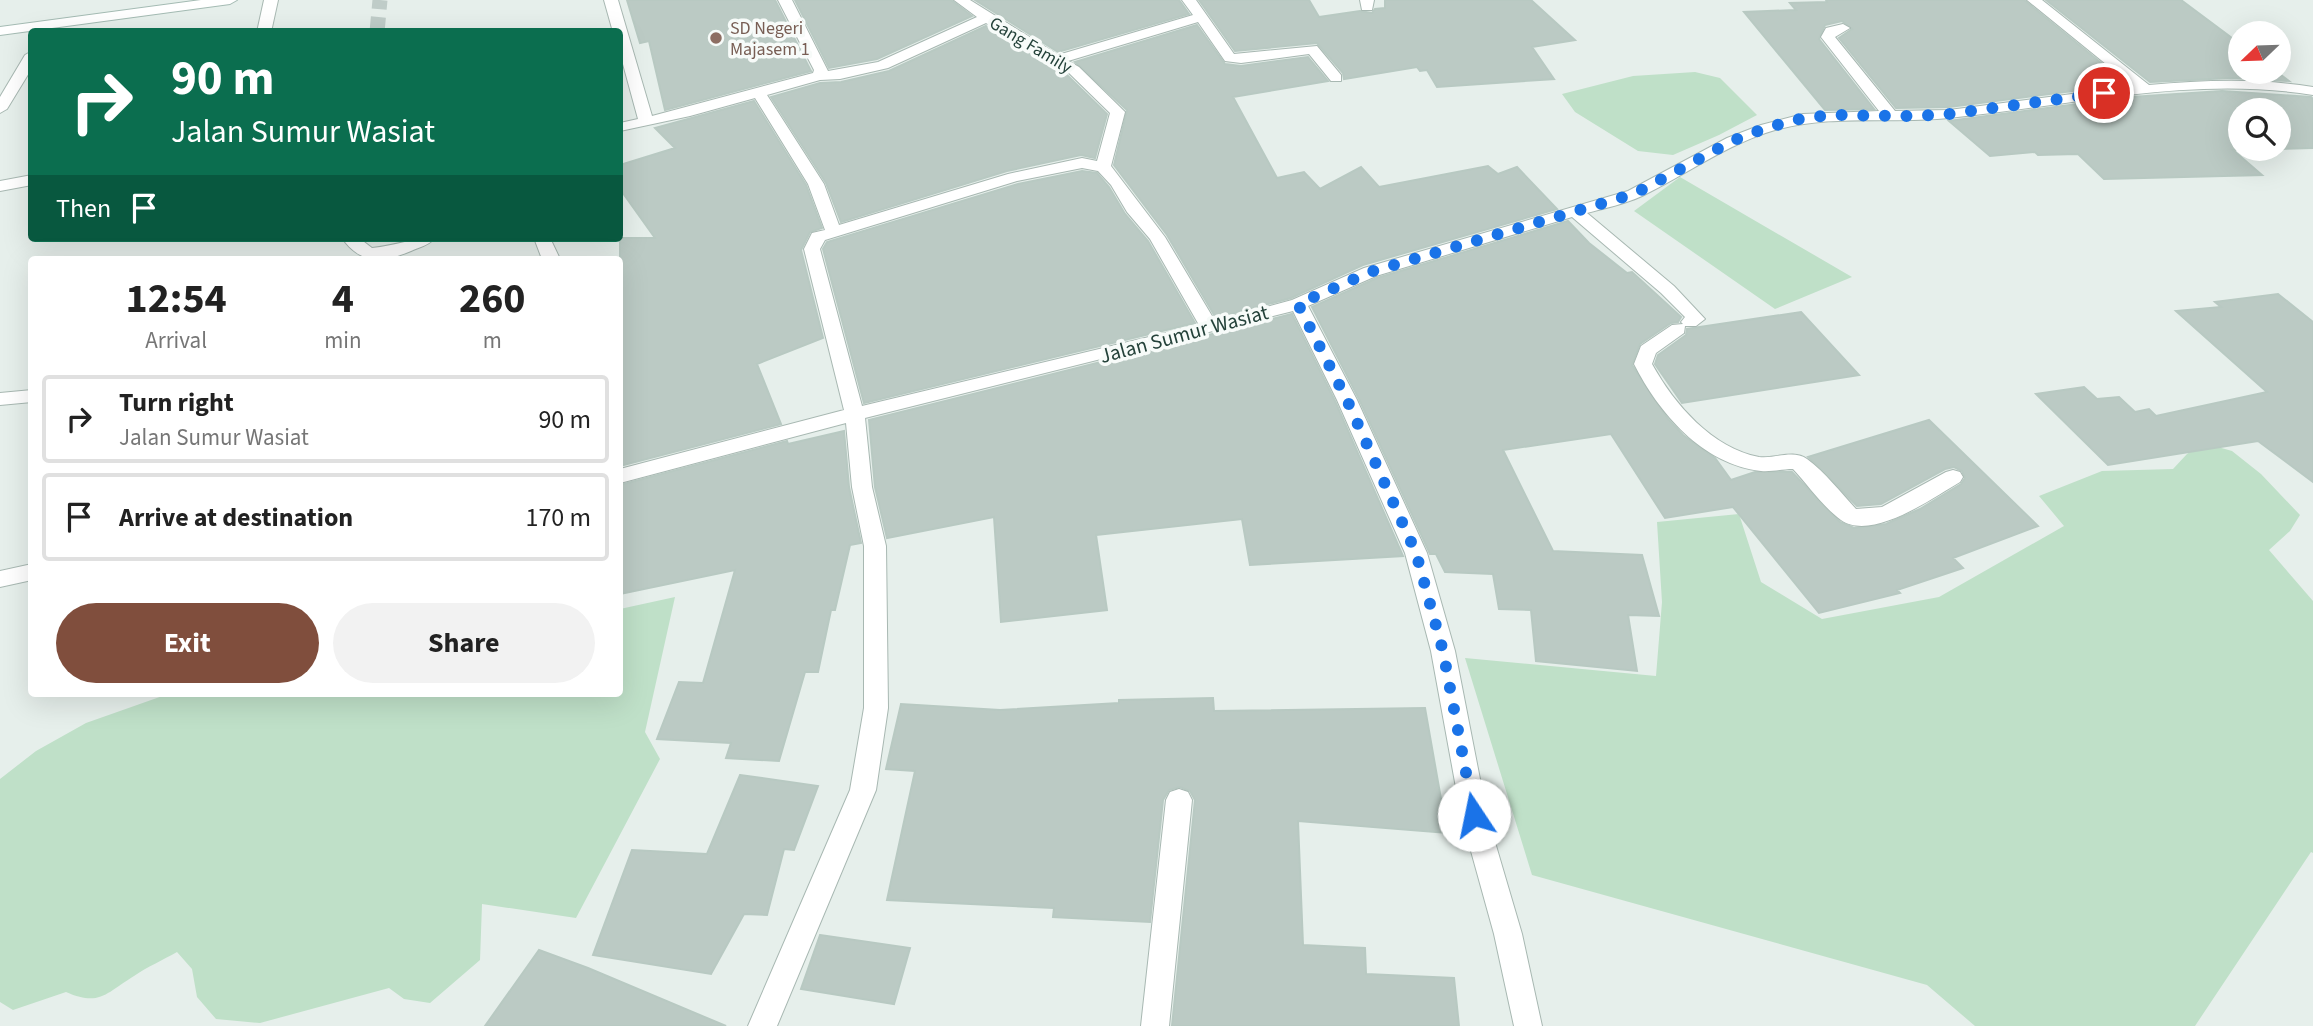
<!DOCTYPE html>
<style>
:root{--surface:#fff;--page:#f2f2f2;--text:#222;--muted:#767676;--line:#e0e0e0;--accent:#804e3d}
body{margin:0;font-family:"Source Sans 3",sans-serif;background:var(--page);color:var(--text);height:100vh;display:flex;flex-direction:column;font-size:26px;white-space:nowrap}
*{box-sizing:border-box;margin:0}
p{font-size:23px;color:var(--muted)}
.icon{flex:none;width:38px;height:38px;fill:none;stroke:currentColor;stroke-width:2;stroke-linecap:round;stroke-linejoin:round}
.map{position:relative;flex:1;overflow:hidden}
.side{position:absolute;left:28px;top:256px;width:595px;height:441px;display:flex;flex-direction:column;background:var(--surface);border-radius:7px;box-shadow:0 7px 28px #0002}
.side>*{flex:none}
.hud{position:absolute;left:28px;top:28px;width:595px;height:214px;border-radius:7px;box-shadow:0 7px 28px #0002;background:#0b6e4f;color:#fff;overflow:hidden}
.needle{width:46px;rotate:247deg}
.controls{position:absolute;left:2228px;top:21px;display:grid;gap:14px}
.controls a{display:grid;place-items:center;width:63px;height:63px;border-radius:50%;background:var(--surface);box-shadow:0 7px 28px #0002;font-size:35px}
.pin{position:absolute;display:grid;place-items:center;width:60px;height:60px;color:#fff;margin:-30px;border:4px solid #fff;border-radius:50%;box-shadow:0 2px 7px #0007}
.me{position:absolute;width:77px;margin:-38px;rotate:349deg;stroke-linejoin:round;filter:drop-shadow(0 0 5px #0008)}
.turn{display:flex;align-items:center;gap:24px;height:147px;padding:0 28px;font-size:32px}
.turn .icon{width:91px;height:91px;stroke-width:2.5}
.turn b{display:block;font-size:49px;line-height:60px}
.then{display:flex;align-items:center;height:66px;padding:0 28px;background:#0003;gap:14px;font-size:26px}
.eta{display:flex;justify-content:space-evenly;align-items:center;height:119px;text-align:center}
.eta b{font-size:42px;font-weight:700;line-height:49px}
.cta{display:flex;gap:14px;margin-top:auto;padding:14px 28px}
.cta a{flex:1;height:80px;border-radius:42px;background:var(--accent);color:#fff;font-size:28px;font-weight:700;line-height:80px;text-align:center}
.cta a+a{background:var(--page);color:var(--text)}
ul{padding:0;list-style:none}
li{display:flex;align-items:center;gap:21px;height:88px;margin:0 14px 10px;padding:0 14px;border:4px solid var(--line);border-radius:7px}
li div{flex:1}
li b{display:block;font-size:26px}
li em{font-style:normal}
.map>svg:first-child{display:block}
.green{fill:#bfe0c8}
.building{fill:#bbcac4;stroke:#b8c9c2;stroke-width:2;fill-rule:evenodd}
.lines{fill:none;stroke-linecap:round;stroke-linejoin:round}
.street-tunnel{stroke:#bfccc8;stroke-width:15;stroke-dasharray:15 8;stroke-linecap:butt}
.lane-casing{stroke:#a8b8b2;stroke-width:2}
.street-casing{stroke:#a8b8b2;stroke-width:2}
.secondary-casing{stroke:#a4bbb3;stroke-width:2}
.lane{fill:#fff;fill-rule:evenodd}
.street{fill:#fff;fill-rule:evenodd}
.secondary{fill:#fff;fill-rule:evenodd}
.route{stroke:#1a73e8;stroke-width:12;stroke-dasharray:0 21.6}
.education-dot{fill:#8d6e63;stroke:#f7fbf9;stroke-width:2.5}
.labels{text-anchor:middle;stroke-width:7;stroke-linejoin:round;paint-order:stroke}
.far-education-label{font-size:18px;fill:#785e54;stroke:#f7fbf9;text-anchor:start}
.far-street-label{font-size:18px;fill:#24423a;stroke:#f7fbf9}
.street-label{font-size:21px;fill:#24423a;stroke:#f7fbf9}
</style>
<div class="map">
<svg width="2313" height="1026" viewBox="0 0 2313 1026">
<rect width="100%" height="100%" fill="#e6efeb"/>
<path class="green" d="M1695,72L1720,78L1757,115L1719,135L1673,155L1638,151L1575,112L1562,94L1633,76Z
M1680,177L1852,277L1775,309L1634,211Z
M2204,443L2232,451L2261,474L2300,515L2290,531L2269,550L2313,601V853L2311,852L2195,1026H1975L1927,985L1532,875L1465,658L1656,676L1662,602L1657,522L1739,514L1761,582L1822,619L1939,597L2064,526L2039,496L2102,471L2173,469L2187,454Z
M675,597L645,732L660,759L576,918L482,904L480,960L430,1003L404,999L389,988L260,1023L216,1019L197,997L192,969L177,952C163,960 147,967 134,976C106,993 100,1007 66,992L13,1010L0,1002V779L36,751L86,723L171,693H620V609Z"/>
<path class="building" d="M627,0H775L811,71L665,110L649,41L640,43Z
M795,0H951L972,16L877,59L829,68Z
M975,0H1179L1189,14L1058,52Z
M1199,0H1309L1319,17L1360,11L1372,13L1375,9L1385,8V0H1531L1575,40L1532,47L1554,79L1437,87L1427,70L1420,71L1417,67L1344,79L1343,73L1317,43L1235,51Z
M1826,0H2024L2127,84L1949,107L1896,108L1839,38L1852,29L1842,21L1825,25L1819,39L1874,109L1825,110L1744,12L1796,10L1790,3L1827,2Z
M2046,0H2181L2240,44V72H2277L2289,81L2231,78L2150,82Z
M1197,25L1225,64L1241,66L1308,57L1328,81L1233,97L1277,178L1304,172L1320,189L1361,167L1379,187L1488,166L1498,174L1517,167L1557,209L1363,265L1291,298L1216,318L1167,235L1114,165L1127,110L1075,62Z
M986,26L1067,75L1107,114L1095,158L1081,155L1007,171L841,222L826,183L771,97L820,83L841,82L889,71Z
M2222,91L2311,97L2313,99V148L2233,150L2262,175L2104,179L2078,154L2038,155L2035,152L1990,156L1949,121L2131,97ZM2240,110H2278V149H2240Z
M754,101L806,185L822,228L810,232L801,250L823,338L757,364L781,424L620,466V238H655L620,189V165L675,148L655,128Z
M1082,171L1097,173L1109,187L1125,214L1148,241L1195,323L864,403L823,249L827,242L1018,184Z
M1568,221L1589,243L1627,273L1632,272L1681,317L1678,322L1671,323L1640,344L1632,365L1668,419L1683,435L1715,458L1731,480L1755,472H1792L1840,522L1854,528L1886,524L1920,509L1961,484L1965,478L1962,471L1954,467L1945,469L1881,504L1857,506L1808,457L1929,420L2038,526L1953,558L1963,568L1897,590L1900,593L1819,613L1733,507L1665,518L1611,434L1503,450L1553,551L1642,555L1659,616L1628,615L1637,671L1536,661L1531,610L1499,609L1493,574L1445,572L1436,554H1430L1359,399L1312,307L1377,278Z
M2278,294L2313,322V482L2258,441L2108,465L2036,394L2084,387L2097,399L2119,397L2135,412L2149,409L2156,416L2267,392L2176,311L2221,307L2215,302Z
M1801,312L1859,375L1682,403L1655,364L1658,355L1686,335L1687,329Z
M1292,314L1335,401L1403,556L1250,565L1242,519L1096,535L1107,610L1001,622L994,517L887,538L875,487L869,420Z
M844,431L849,487L861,543L850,545L835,610H831L818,672H805L779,761L726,758L731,743L657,739L679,682L703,683L735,570L620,594V485L787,441L788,444Z
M1213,698L1214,711L1425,708L1447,833L1298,821L1303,945L1365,948L1366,974L1454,978L1459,1026H1172L1195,800L1190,791L1180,787L1169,790L1163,800L1150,922L1053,917L1054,908L887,900L915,771L886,769L901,704L1000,710L1119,703V700Z
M740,775L818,786L794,850L784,849L767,915L744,914L711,974L593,955L632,850L707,854Z
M820,935L910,948L894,1004L801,989Z
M539,950L588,968L726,1026H485Z"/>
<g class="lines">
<path class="street-tunnel" d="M377,32L380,0"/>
<g class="lane-casing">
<path id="lane" d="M264,0H278L271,32H257Z"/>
</g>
<g class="street-casing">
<path id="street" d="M604,0H618L652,116L813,73L814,70L778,0H792L828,71L878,62L977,17L954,0H970L1058,55L1193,15L1182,0H1196L1234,54L1317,46L1341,75V81H1331L1309,54L1241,63L1225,61L1198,22L1068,61L1079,67L1125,112L1111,166L1165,237L1215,321L1292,300L1364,268L1628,191L1727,138L1761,125L1803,114L1879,111L1821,37L1826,28L1843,24L1850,28L1835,37L1895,111L1949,110L2133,86L2027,0H2042L2149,85C2205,80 2258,78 2313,87V95C2191,75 2070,106 1949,118C1890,124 1833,114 1775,130C1727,144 1687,174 1642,196C1625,204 1605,208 1587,213L1674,286L1705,319L1696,326H1685L1684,333L1656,353L1652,364C1674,404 1712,448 1759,457C1775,459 1793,449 1807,459C1825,472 1841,493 1856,509L1882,507L1946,472L1953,470L1960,472L1963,477L1960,482C1934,497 1872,542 1841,520C1823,507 1808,485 1793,469C1782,469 1771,472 1761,471C1702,464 1659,413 1634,364L1641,346L1672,325L1683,324L1681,322L1685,317L1661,293L1572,217L1376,276L1308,306L1357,400L1427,553L1455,651L1487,815L1522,934L1542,1026H1514L1494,934L1461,815L1431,651L1405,553L1337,400L1293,311L865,418L872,487L886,546L888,708L876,790L777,1026H748L850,790L864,708V546L852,487L846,423L620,483V469L844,410L804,249L812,233L825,230L808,184L755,98L690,116L620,131V123L638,119L620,53V32H613ZM986,23L1069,73L1110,113L1097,161L1082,158L1008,174L839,225L824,184L767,95L820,80L840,79L888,68ZM1082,168L1098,171L1111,185L1127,212L1150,239L1199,325L862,406L820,249L825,240L1017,181Z
M1360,0H1374L1372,10H1362Z
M32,51V68L7,109L0,113V97L25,55Z
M32,175V185L0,191V181Z
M347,238H359L372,248C395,246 412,238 435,238C429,245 420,247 411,251C387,261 364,266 345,242Z
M534,238H550L560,259H542Z
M32,390V402L0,405V393Z
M32,564V580L0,587V571Z
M1179,789L1188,792L1192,800L1169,1026H1141L1166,800L1170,792Z"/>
</g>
<g class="secondary-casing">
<path id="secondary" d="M201,0H237L230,4L0,35V27Z"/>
</g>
<use href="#lane" class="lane"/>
<use href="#street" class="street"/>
<use href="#secondary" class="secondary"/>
</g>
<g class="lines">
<path class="route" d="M1474,815L1443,651L1416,553L1347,400L1298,304L1370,272L1634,194L1732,141L1766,128L1803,118L1833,115L1912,116L1949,114L2104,93"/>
</g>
<circle class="education-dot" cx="716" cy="38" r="7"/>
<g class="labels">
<g class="far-education-label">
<text x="730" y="34">SD Negeri<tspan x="730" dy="21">Majasem 1</tspan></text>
</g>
<g class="far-street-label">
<text transform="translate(1031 45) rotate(31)" y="6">Gang Family</text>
</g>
<g class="street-label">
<text transform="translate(1184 334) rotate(-15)" y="7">Jalan Sumur Wasiat</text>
</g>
</g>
</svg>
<div class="controls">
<a><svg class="needle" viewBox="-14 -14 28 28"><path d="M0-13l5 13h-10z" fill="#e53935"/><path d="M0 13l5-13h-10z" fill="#767676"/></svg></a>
<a><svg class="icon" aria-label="search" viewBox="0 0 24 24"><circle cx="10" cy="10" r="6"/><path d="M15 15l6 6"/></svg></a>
</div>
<div class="pin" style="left:2104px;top:93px;background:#d93025"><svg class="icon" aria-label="arrive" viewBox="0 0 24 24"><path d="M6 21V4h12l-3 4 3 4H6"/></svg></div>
<svg class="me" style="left:1474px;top:815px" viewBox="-20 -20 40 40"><circle r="19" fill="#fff"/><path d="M0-13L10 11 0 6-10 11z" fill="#1a73e8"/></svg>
<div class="hud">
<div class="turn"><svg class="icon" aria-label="right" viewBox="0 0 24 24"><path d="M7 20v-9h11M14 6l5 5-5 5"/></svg><div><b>90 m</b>Jalan Sumur Wasiat</div></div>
<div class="then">Then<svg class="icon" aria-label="arrive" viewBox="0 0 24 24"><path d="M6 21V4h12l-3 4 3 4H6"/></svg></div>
</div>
<section class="side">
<div class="eta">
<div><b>12:54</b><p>Arrival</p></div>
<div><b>4</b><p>min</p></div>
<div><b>260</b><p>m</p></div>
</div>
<ul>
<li><svg class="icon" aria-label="right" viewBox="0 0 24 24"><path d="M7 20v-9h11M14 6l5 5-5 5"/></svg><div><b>Turn right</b><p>Jalan Sumur Wasiat</p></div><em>90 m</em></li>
<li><svg class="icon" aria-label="arrive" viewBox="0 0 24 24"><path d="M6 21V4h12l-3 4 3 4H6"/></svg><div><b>Arrive at destination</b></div><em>170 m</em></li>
</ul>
<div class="cta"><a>Exit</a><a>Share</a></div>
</section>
</div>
